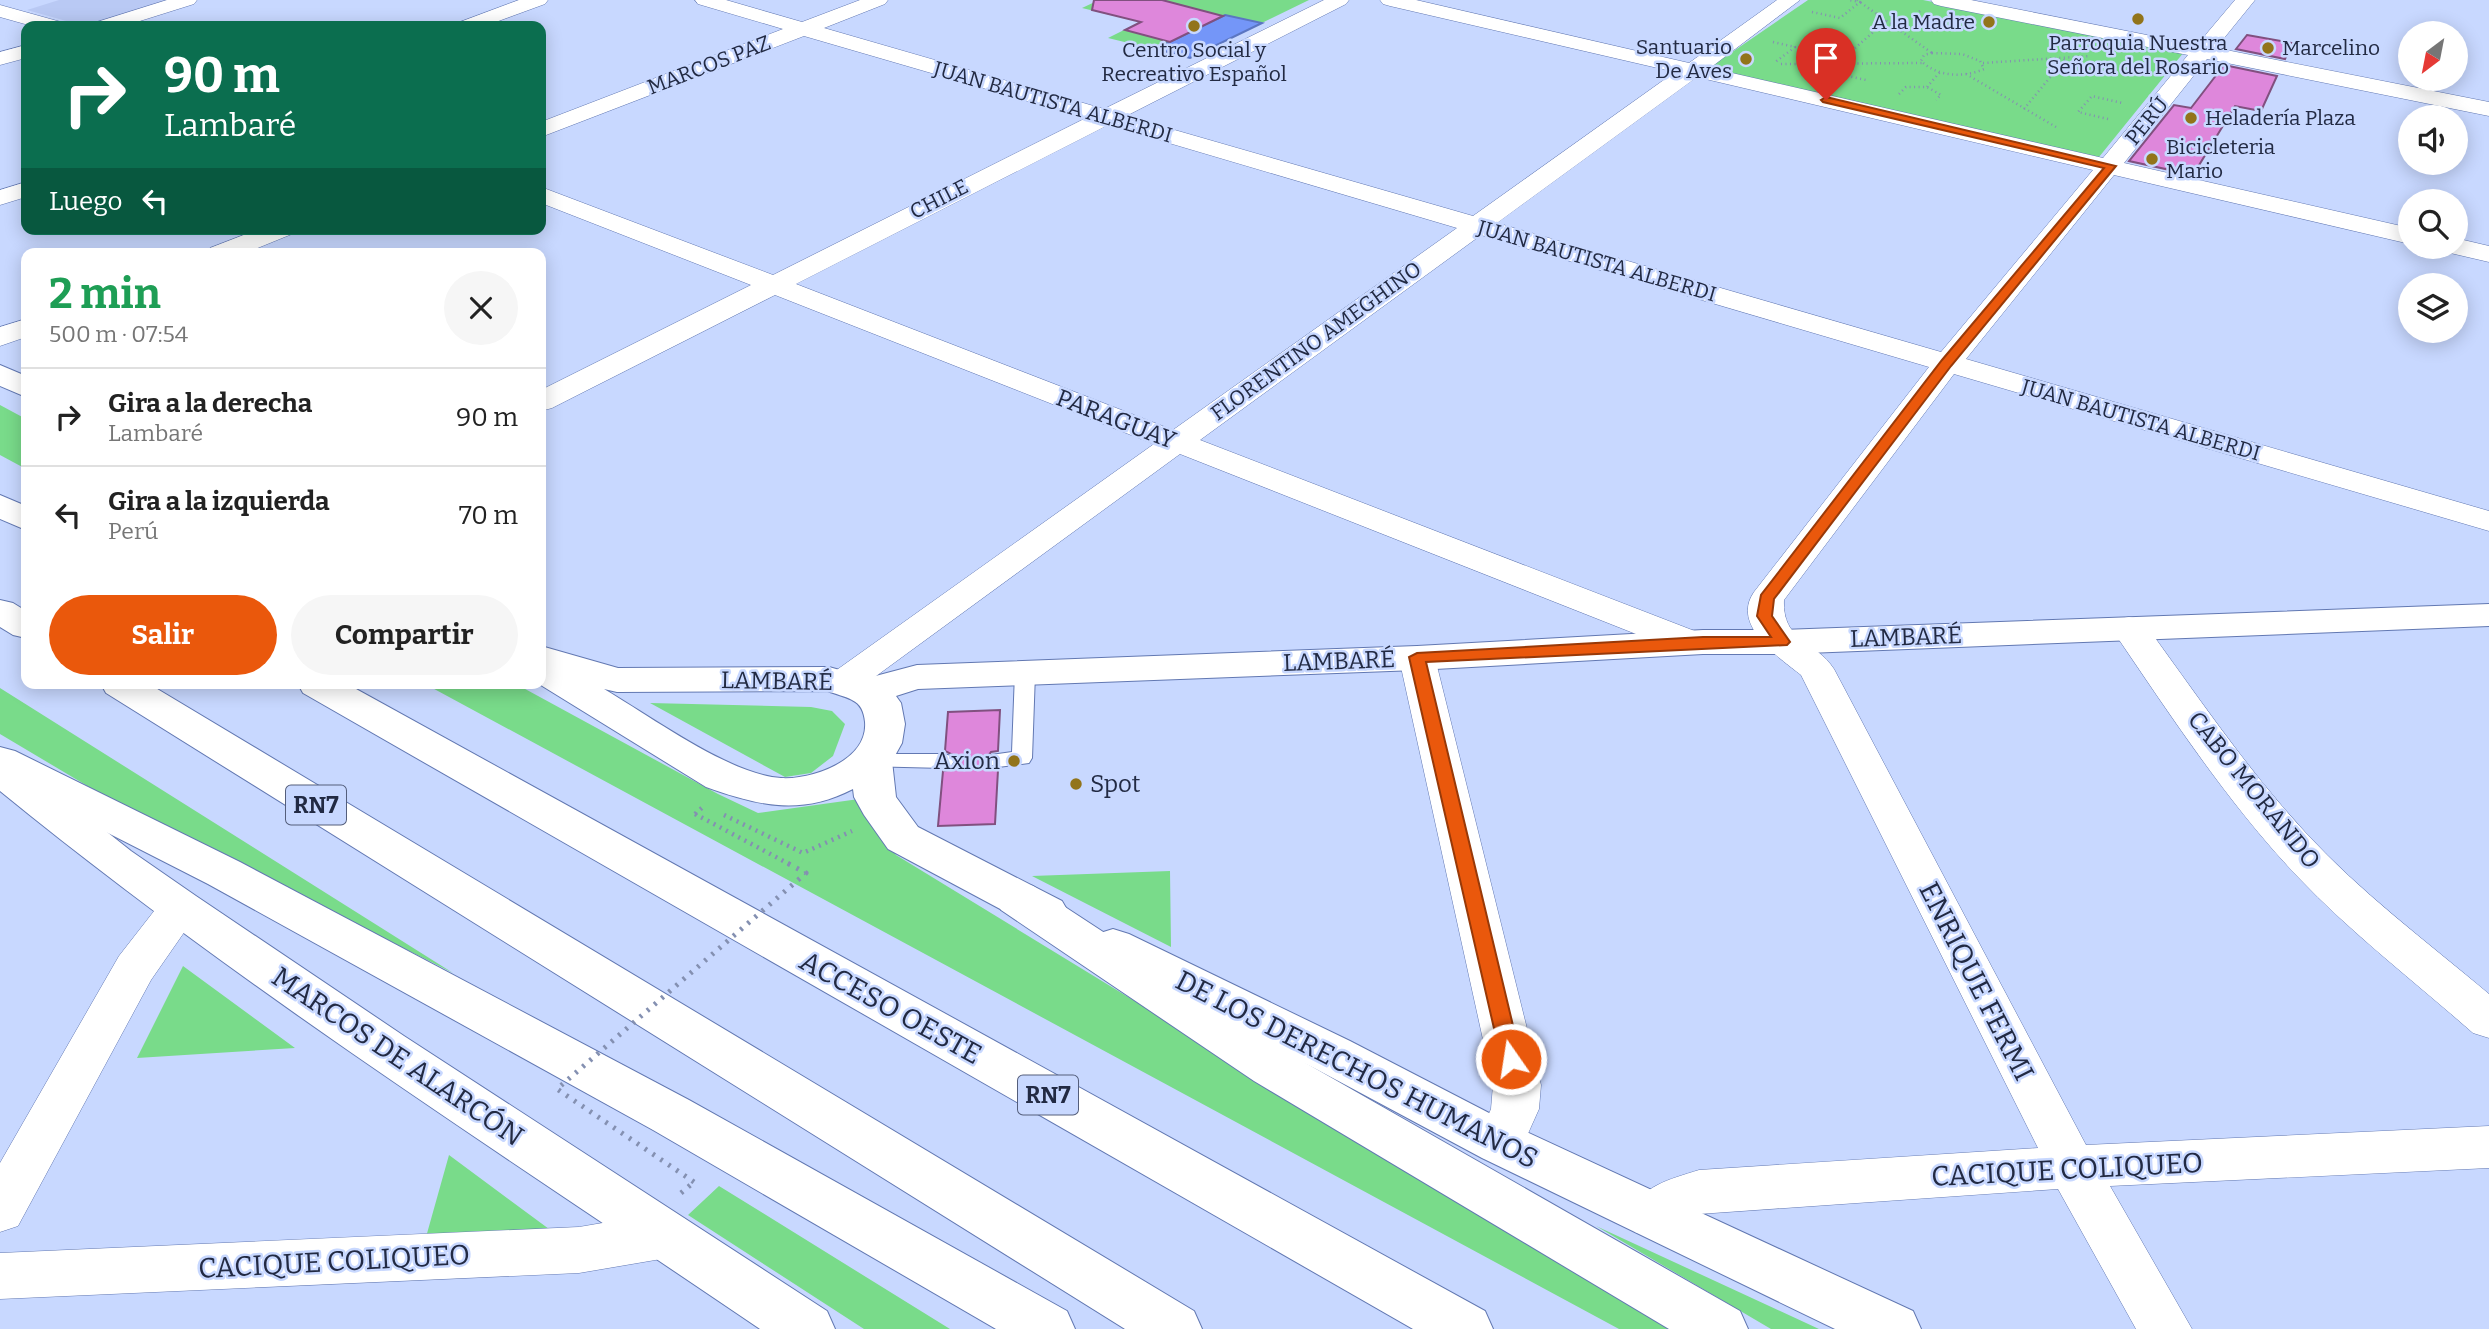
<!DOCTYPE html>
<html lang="es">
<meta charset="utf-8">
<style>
:root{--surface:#fff;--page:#f6f6f6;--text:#222;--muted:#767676;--line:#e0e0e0;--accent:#ea580c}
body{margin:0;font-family:Bitter,serif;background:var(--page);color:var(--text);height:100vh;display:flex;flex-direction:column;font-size:26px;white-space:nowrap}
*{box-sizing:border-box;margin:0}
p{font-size:23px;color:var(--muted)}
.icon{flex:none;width:38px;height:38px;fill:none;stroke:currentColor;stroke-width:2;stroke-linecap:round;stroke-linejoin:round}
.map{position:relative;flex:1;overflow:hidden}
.sheet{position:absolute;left:21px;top:248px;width:525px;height:441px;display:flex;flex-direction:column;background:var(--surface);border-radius:14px;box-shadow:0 4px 18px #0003}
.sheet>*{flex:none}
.banner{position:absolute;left:21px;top:21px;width:525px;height:214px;border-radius:14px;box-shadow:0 4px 18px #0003;background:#0b6e4f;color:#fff;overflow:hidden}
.needle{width:46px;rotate:212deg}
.fabs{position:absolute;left:2398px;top:21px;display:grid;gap:14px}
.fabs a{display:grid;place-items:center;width:70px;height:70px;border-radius:50%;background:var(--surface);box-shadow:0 4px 18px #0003;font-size:35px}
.pin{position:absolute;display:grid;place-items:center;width:60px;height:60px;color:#fff;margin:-72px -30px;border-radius:50% 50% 50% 0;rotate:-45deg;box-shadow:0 0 7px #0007}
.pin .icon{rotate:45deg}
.me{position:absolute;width:77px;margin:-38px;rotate:347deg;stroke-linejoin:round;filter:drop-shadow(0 0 5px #0008)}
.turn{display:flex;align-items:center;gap:24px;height:147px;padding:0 28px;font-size:32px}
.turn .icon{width:91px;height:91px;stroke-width:2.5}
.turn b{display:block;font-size:49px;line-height:60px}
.then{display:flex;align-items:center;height:66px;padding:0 28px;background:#0003;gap:14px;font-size:26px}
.round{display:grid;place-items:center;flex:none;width:74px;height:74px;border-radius:37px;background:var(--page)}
.head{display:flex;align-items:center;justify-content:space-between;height:119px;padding:0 28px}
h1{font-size:42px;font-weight:700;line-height:52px;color:#1e9e55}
.action{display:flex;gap:14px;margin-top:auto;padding:14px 28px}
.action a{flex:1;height:80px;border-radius:42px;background:var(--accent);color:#fff;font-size:28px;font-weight:700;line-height:80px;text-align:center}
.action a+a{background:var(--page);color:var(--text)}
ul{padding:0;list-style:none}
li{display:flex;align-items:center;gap:21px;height:98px;padding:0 28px;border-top:2px solid var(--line)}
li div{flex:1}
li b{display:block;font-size:26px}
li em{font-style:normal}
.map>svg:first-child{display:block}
.built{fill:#b9c9f4}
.green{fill:#79db8a}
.water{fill:#7496f8;stroke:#5b76c2;stroke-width:2}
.building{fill:#de87db;stroke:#81507f;stroke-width:2}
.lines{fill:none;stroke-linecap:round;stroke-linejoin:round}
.lane-casing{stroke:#6278b2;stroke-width:2}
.street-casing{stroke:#6278b2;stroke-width:1}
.secondary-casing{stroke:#6278b2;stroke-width:2}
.highway-casing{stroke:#6278b2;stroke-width:2}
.path-far2{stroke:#8490b1;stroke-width:2.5;stroke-dasharray:1 3.5;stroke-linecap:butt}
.path-far1{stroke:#8490b1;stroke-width:4.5;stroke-dasharray:2 5;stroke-linecap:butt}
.path{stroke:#8490b1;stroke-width:5;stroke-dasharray:2.5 7;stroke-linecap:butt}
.lane{fill:#fff;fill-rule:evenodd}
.street{fill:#fff;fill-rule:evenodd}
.secondary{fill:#fff;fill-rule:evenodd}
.highway{fill:#fff;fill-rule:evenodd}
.path-bridge-far1{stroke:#8490b1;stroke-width:4.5;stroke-dasharray:2 5;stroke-linecap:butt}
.path-bridge{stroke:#8490b1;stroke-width:5;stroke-dasharray:2.5 7;stroke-linecap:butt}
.route{fill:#ea580c;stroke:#983908;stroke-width:2}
.poi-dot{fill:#92741a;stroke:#c8d8ff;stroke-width:2.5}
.labels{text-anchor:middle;stroke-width:5;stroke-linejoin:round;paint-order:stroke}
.far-poi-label{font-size:21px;fill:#222a43;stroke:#c8d8ff;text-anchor:start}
.far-street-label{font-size:21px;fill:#222a43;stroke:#c8d8ff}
.shield{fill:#c8d8ff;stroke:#545e7b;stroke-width:2}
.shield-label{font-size:23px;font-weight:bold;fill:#222a43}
.street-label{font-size:24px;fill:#222a43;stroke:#c8d8ff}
.poi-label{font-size:24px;fill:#222a43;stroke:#c8d8ff;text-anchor:end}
.near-street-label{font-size:28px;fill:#222a43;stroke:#c8d8ff}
</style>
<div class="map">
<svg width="2489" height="1329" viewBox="0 0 2489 1329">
<rect width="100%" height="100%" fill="#c8d8ff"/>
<path class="built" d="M59,0H178L96,26H84L27,10Z"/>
<path class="green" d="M1099,0H1309L1190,58L1108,38L1140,22L1082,8Z
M1808,0H1923L2184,52L2099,157L1706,70Z
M0,405L26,419V469L0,455Z
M425,684H516L718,794L758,813L859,799L896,855L1671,1329H1619Z
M0,688L453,973L116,803L0,734Z
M650,703L811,707L832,711L845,724L833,756L811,773L785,777Z
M1170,871L1171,947L1032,876Z
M183,966L295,1048L137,1058Z
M449,1155L549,1229L426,1237Z
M719,1186L950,1329H864L688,1215Z
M1596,1226L1819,1329H1771Z"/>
<path class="water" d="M1225,15L1262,23L1190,58L1155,49Z"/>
<path class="building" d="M1094,0H1162L1223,16L1170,42L1125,30L1141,22L1092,10Z
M2247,35L2292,43L2285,59L2236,49Z
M2224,65L2277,76L2261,111L2235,106L2193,175L2129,161L2174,105L2191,108Z
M1000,710L998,751L991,752L986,759L989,766L998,770L995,824L938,826L943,771L952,769L956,762L953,755L945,751L948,712Z"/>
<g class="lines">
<g class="lane-casing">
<path id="lane" d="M1025,667L1032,669L1035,673L1032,758L1029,763L998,767L991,765L988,760L991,755L1012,752L1015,673L1018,669Z
M871,754H944L951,756L954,761L951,766L944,768L864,766L861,761L864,756Z"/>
</g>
<g class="street-casing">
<path id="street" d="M167,0H197L194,4L124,26H94L97,22Z
M519,0H548L545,4L485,26H457L460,22Z
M695,0H726L802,22L860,0H888L885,4L824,28L1104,109L1324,0H1349L1346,4L1126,116L1473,216L1675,72L1390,6L1383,4L1380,0H1416L1689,63L1777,0H1800L1710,68L2103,158L2188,55L1941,6L1934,4L1931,0H1971L2197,45L2235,0H2255L2216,48L2489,102V116L2207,59L2124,163L2410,228V244L2114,175L1966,359L2489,511V531L1954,374L1784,600C1782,642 1815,640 1834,669L2086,1145L2489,1126V1168L2110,1186L2192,1329H2136L2058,1189L1699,1214C1669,1223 1673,1245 1635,1232L1628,1216C1642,1185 1668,1180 1699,1170L2038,1148L1801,675C1778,657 1731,625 1754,592L1929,367L1481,235L1200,440L1705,635L1710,643L1705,651L1692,654L1679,651L1180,454L857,690L844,694L831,690L825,682L831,674L1154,444L775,295L552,408L541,411V390L751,285L541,203V187L773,275L1086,118L804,36L541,137V122L783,29L698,4ZM1697,77L2093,170L1941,352L1497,223ZM1108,125L1457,228L1173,430L796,284Z
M0,5L61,22L64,26H32L0,17Z
M26,45V58L0,65V52Z
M26,182V197L0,205V190Z
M259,229H296L292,234L243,254H206L210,248Z
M2455,238L2489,246V262L2446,252L2442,247H2455Z
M26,319V337L0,346V327Z
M2129,617L2142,620C2195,692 2244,766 2305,832C2360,892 2426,941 2489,994V1038L2473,1033C2414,981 2351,933 2297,876C2226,801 2169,713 2111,628L2116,620Z
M1417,647L1430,650L1435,658L1541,1085L1539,1109L1517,1158L1500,1164L1483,1158L1476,1143L1491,1109L1493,1085L1399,658L1404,650Z
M180,892L195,897L201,908L151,980L18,1226L0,1232V1163L119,956L165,897Z
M667,1212L685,1219L693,1235L685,1251L667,1258L579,1273L0,1299V1253L579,1227Z"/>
</g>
<g class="secondary-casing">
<path id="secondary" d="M0,365L26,376V397L0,386Z
M2489,604V626L1782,654H1703L1417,670L918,689L896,696L901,703L905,724L902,743L892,761L896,797L918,827L1062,901L1069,913L1062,925L1046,930L1030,925L888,849L864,815L854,797L853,789C801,816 759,806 706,787L539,684L541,646L618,668L829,667L868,678L917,665L1417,646L1703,630H1782ZM604,689L617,692L827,691C835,694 845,696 852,700C861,704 864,712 865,722C868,760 813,780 781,778C730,775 650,716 604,689Z
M0,755L15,759L131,851L196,896L404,1036L827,1311L835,1329H760C504,1155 240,987 0,791Z
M1113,929L1129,934L1350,1041L1518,1128L1913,1311L1921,1329H1835L1482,1158L1316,1069L1097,958L1090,946L1097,934Z"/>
</g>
<g class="highway-casing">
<path id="highway" d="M0,495L26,506V530L0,519Z
M0,600L13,603L26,611V638L13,635L0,627Z
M101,684H149L1194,1311L1202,1329H1125L106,693Z
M298,684H347L1485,1311L1493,1329H1413L303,693Z
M0,747L15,751L240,862L689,1100L1067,1311L1075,1329H996L653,1130L208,884L0,778Z
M1017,882L1033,886L1288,1053L1740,1311L1748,1329H1669L1254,1081L1001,910L995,898L1001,886Z"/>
</g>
<path class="path-far2" d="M1857,0L1932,53
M1920,11L1912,19L1920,25
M1812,12L1840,18L1860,2L1849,0
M1773,42L1795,47L1774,63
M1932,53L1962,54L1980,61L1984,69C1964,78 1938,77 1921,61L1924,55Z
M1838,63L1887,20
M1983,63L2090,56
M1781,64L1922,63
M1966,74L2056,127
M1839,78L1843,75L1866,80
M1927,87L1940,72
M1899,94L1906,87H1927L1941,95L1936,100
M2024,109L2066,58
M2108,119L2078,112L2092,96L2122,103"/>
<path class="path-far1" d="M695,814L704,806
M724,815L803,853L852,831"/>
<path class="path" d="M681,1193L694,1182"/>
<use href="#lane" class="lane"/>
<use href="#street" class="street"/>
<use href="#secondary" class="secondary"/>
<use href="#highway" class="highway"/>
<path class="path-bridge-far1" d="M695,814L791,865"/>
<path class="path-bridge" d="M694,1182L557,1089L806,873L787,863"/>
</g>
<path class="route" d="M1826,97L2116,166L1951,366L1774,599L1772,616L1790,642L1787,645L1426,662L1521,1059L1518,1065L1511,1067L1504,1065L1501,1059L1409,657L1417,653L1703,637H1771L1757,616L1761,595L1942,360L2104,168L1823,102L1821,100Z"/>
<g class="poi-dot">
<circle cx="2138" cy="19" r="7"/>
<circle cx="1989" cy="22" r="7"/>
<circle cx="1194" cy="26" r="7"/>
<circle cx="2268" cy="48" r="7"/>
<circle cx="1746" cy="59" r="7"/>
<circle cx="2191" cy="118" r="7"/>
<circle cx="2152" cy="159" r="7"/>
<circle cx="1014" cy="761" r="7"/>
<circle cx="1076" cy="784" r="7"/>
</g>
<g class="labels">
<g class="far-poi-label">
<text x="1975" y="29" text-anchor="end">A la Madre</text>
<text x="2138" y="50" text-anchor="middle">Parroquia Nuestra<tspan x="2138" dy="24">Señora del Rosario</tspan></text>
<text x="1732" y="54" text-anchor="end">Santuario<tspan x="1732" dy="24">De Aves</tspan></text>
<text x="2282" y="55">Marcelino</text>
<text x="1194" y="57" text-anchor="middle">Centro Social y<tspan x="1194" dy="24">Recreativo Español</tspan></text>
<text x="2205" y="125">Heladería Plaza</text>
<text x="2166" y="154">Bicicleteria<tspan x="2166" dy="24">Mario</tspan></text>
</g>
<g class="far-street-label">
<text transform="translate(709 65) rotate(-21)" y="7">MARCOS PAZ</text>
<text transform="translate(1053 102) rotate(16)" y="7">JUAN BAUTISTA ALBERDI</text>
<text transform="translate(2147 121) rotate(-51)" y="7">PERÚ</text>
<text transform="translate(939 199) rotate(-27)" y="7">CHILE</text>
<text transform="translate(1597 261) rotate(16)" y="7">JUAN BAUTISTA ALBERDI</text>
<text transform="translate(1316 341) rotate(-36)" y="7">FLORENTINO AMEGHINO</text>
<text transform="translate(2141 420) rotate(16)" y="7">JUAN BAUTISTA ALBERDI</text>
</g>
<g class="shield">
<rect x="286" y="785.5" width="60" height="39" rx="5"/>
<rect x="1018" y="1075.5" width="60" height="39" rx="5"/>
</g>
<g class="shield-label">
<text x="316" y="813">RN7</text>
<text x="1048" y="1103">RN7</text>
</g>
<g class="street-label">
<text transform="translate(1116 419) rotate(21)" y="8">PARAGUAY</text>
<text transform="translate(1906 637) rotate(-2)" y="8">LAMBARÉ</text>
<text transform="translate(1339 661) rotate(-2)" y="8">LAMBARÉ</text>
<text transform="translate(777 681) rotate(1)" y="8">LAMBARÉ</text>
<text transform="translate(2254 790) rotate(51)" y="8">CABO MORANDO</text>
</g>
<g class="poi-label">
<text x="1000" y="769">Axion</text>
<text x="1090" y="792" text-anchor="start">Spot</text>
</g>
<g class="near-street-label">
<text transform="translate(1977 981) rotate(63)" y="10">ENRIQUE FERMI</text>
<text transform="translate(891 1007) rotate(29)" y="10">ACCESO OESTE</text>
<text transform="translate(398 1056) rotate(34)" y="10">MARCOS DE ALARCÓN</text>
<text transform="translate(1357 1069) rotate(27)" y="10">DE LOS DERECHOS HUMANOS</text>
<text transform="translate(2067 1169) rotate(-3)" y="10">CACIQUE COLIQUEO</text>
<text transform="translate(334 1261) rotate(-3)" y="10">CACIQUE COLIQUEO</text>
</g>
</g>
</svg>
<div class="fabs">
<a><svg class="needle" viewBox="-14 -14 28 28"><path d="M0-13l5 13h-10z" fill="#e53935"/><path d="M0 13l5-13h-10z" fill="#767676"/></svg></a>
<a><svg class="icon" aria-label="sound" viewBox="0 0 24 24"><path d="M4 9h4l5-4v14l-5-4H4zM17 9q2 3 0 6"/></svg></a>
<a><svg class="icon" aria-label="search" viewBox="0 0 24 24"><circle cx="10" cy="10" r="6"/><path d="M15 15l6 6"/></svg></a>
<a><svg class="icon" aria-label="layers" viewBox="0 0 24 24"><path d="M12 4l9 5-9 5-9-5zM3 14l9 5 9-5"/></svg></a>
</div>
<div class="pin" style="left:1826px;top:100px;background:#d93025"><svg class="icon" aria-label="arrive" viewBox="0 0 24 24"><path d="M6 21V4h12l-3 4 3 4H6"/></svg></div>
<svg class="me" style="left:1511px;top:1059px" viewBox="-20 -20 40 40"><circle r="17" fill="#ea580c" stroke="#fff" stroke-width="3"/><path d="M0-11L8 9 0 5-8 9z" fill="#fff"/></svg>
<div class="banner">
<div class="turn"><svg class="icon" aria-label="right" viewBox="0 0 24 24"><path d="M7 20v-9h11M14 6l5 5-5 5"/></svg><div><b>90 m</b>Lambaré</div></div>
<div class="then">Luego<svg class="icon" aria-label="left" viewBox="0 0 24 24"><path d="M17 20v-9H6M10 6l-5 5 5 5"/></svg></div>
</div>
<section class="sheet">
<div class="head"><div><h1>2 min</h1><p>500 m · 07:54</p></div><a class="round"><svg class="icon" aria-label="close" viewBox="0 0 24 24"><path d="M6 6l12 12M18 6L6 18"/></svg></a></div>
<ul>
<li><svg class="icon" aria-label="right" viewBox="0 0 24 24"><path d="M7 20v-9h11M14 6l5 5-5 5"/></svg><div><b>Gira a la derecha</b><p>Lambaré</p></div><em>90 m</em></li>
<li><svg class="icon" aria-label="left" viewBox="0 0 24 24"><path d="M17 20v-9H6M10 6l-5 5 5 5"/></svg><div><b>Gira a la izquierda</b><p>Perú</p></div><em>70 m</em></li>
</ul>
<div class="action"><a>Salir</a><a>Compartir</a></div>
</section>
</div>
